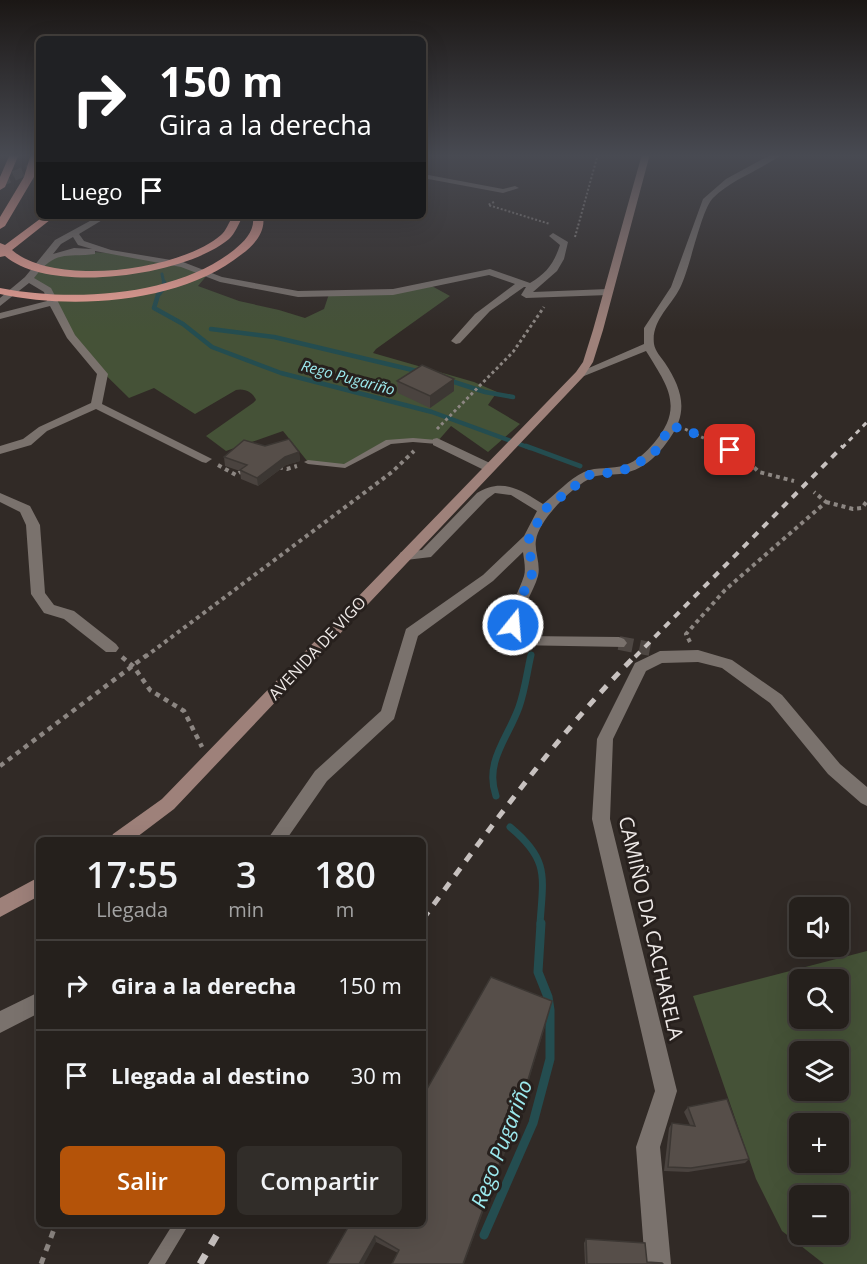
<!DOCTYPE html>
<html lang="es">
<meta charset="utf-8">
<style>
:root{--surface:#25201c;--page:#312d29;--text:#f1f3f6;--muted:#a3a3a3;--line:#423e3b;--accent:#b45309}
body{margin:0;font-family:"Open Sans",sans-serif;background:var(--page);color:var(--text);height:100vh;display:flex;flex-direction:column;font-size:22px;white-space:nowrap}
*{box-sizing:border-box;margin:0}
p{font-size:20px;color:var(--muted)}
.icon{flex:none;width:33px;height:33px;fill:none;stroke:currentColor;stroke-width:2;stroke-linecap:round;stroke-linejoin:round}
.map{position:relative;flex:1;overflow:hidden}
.side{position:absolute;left:36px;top:837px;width:390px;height:390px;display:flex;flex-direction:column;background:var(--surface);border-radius:9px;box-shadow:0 6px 24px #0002,0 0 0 2px var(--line)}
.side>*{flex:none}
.top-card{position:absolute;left:36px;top:36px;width:390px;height:183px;border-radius:9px;box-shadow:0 6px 24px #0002,0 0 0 2px var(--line);background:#202124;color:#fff;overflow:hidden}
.buttons{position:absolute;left:789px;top:897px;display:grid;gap:12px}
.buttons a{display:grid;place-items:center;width:60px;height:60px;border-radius:9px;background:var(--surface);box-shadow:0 6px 24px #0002,0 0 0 2px var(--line);font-size:30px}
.pin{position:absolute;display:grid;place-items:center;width:51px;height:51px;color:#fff;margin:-26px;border-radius:12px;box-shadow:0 3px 9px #0006}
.me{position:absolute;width:66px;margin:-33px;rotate:17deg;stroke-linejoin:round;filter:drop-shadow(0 0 4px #0008)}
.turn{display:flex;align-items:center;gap:21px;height:126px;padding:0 24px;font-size:27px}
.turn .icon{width:78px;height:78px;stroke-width:2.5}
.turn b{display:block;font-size:42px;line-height:51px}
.then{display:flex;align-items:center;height:57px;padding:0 24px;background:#0003;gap:12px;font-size:22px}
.eta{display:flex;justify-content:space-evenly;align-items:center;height:102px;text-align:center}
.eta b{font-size:36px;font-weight:600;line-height:42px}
.primary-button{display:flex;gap:12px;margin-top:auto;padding:12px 24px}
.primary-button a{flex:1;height:69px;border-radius:9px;background:var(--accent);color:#fff;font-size:24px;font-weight:600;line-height:69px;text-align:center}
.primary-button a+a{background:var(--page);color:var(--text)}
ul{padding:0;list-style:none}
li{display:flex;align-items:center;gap:18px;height:90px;padding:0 24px;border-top:2px solid var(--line)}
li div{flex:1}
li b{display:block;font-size:22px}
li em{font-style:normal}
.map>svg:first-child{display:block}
.green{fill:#455237;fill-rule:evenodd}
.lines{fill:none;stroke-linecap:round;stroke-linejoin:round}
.stream-far4{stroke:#244d50;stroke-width:3}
.stream-far3{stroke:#244d50;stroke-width:4.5}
.stream-far2{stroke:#244d50;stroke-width:5}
.stream-far1{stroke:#244d50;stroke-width:7}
.stream{stroke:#244d50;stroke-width:9}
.minor-tunnel{stroke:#4e4743;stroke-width:14;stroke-dasharray:14 7;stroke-linecap:butt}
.motorway-tunnel{stroke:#4e4743;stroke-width:10;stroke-dasharray:10 5;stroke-linecap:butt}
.path-far4{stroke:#8c8682;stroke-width:2;stroke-dasharray:2 2;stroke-linecap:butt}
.path-far3{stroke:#8c8682;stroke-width:3;stroke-dasharray:3 3;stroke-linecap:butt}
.path-far2{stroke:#8c8682;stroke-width:4;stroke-dasharray:4 4;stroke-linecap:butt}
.path-far1{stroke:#8c8682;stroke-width:4.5;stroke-dasharray:5 5;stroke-linecap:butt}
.path{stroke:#8c8682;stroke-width:5;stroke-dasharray:7 7;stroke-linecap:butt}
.service{fill:#7a726d;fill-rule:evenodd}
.minor{fill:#7a726d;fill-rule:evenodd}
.secondary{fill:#9e817a;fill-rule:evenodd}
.motorway{fill:#f1a498;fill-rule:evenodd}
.rail-far3{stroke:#c7c1bf;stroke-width:3;stroke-dasharray:5 5;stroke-linecap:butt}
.rail-far2{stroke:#c7c1bf;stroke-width:4;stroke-dasharray:7 7;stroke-linecap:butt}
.rail-far1{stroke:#c7c1bf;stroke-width:5;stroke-dasharray:9 9;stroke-linecap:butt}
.rail{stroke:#c7c1bf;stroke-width:7;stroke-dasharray:11 11;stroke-linecap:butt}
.wall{fill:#4a433f}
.shaded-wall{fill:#3c3733}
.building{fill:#564e49;stroke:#3c3733;stroke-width:1.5}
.route{stroke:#1a73e8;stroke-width:10;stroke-dasharray:0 18}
.labels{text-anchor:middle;stroke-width:6;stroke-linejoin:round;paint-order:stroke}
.far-water-label{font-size:15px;font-style:italic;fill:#9ceaef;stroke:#27201d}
.street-label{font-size:16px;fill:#efeae8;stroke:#27201d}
.near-street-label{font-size:20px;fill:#efeae8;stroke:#27201d}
.near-water-label{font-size:21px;font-style:italic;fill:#9ceaef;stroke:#27201d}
</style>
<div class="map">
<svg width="867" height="1264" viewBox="0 0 867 1264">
<rect width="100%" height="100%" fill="#312a26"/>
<path class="green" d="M74,251C119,253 165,258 208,274L198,286L239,301L279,310L305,318L324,309L329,294L393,292L430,285L450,296L376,349L373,353L474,382L497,392L488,405L520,424L488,452L451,426L437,442L398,440L345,466L308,462L283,431L226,451L206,436L253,403L256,400C253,392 244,388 236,390L195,414L154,388L129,398L74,344L48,290L28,279L45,259Z
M867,951V1264H824L782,1231L756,1179L693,996ZM800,980H838V1018H800ZM800,1052H838V1090H800ZM800,1124H838V1162H800ZM800,1196H838V1234H800Z"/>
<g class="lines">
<path class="stream-far4" d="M162,274L164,284"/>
<path class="stream-far3" d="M164,282L165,286L158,295L154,308L183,324L212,347L281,373L432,412L530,448
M211,329L274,337L421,372
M448,380L485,392L513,397"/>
<path class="stream-far2" d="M526,446L580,466"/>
<path class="stream-far1" d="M496,796C484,762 508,738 519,707C525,690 527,672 531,655
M510,827C550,860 543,877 540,924"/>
<path class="stream" d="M484,1235L533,1123L550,1059V1010L548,997L538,972L541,923"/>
<path class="minor-tunnel" d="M619,643L650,649"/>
<path class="motorway-tunnel" d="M0,182L39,165"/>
<path class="path-far4" d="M494,202L488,205L550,224
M575,237L598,154"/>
<path class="path-far3" d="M437,429L513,352L544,307
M685,429L724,448"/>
<path class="path-far2" d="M721,446L742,456L759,472L794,481
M218,465L236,475L242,471
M279,467L287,469L297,466
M826,502L853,509L862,508L867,501
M690,642L686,634L725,590L826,502L814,492
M145,657L392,472L414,451"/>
<path class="path-far1" d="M122,657L134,667L150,690L184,711L202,747
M0,766L147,655"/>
<path class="path" d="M41,1264L56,1224"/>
<path class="service" d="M413,438L437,440L441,442L437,444L413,442L391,444L345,468L308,464L304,462L308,460L344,464L386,440Z
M173,1224H189L165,1264H148Z"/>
<path class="minor" d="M772,154H782C760,171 733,178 713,198C701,210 690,269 680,288C671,306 651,321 654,344C655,351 661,357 665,363C682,389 689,411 670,438C658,456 642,471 620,474C611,475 601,474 593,477C574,485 539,519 536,540C534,551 541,564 538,576C532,597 516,612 524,636L619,637L624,639L627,643L624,647L513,645C498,619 516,601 524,576C526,569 524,560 523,552L493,581L418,636L394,719L327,781L286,840H267L315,771L381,711L406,629L483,575L524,536L537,511L511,495L495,493L487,499L431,557L406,560L399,555L401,552L422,550L477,493C502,477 521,490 543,504C556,494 569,479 584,472C597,466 612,470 625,465C636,462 647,451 654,443C685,407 667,385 646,351L584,376L580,377L575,374L644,344V328L671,287L703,199L726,179Z
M423,174L503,189L515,186L519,188L503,193L423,178Z
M99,216H109L79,234L84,241L111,250L183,262L222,277L298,291L393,289L490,269L530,283C547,273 554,263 560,245L549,236L553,233L568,242L564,259L557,271L533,292L608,289L613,292L608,295L526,298L521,295L526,287H524L490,311L460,343L456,344L451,341L475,314L515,284L489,275L393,295L298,297L220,282L181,267L95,251V254C63,258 57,249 34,278L51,288L75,335L108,374L102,404L212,459L206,463L202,462L96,409L47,431L31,445L0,454V446L23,439L39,427L91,403L97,374L67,338L50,306L0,319V313L47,301L44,292L29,283L0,306V298L25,277L55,240ZM73,237L78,245L92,249L74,248L53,254L61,244Z
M437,438L492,464L494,467L488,471L484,470L433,445V439Z
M0,493L30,506L40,525L45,593L54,605L74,611L116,644L119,648L116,652H106L64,619L44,613L31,594L26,525L20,512L0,502Z
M698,650L732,660L782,695L840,764L867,787V806L861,803L828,774L770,703L722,668L698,662L662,663L646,671L613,739L610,819L677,1091L660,1147L671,1264H645L636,1147L655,1091L592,819L597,739L635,663L660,651Z
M39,992V1013L0,1033V1011Z"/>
<path class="secondary" d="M642,154H650L603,330L593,362L584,376L174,809L133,840H110L113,834L162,799L576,372L583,362L593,330Z
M39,877V896L0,917V898Z"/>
<path class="motorway" d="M10,154H19L5,187L0,190V177Z
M31,154H39L34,177L5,226L0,229V217L24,177Z
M44,216H55L12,250C55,287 179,271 221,235C226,231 229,222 233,216H243C239,223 235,234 229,239C185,276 50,295 5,256L0,257V243L5,245Z
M253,216H263C266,232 254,245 242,254C182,303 73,310 0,294V288C71,302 175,297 234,250C245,241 255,231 253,216Z"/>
<path class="rail-far3" d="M842,448L867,422"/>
<path class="rail-far2" d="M635,657L843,446"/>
<path class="rail-far1" d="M423,919C490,828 556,736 636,655"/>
<path class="rail" d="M200,1264L223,1224"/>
</g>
<path class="wall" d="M454,379V391L430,408L398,393L397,381Z
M265,446L299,452L300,461L286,465L258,486L241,479L240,471L225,466L224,457Z
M688,1107L749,1159L745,1163L688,1172L664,1171L669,1128L672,1123L690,1125L684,1112Z
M516,1123L398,1253L376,1242L327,1264Z
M586,1239L647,1262L663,1264H585L584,1243Z"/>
<path class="shaded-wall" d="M454,379V391L430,408V396Z
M299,452L300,461L286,465L258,486L257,478L285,457Z
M550,1010L516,1123L464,1264H463Z
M375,1236L376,1242L364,1264H359Z"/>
<path class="building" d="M422,365L454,379L430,396L397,381Z
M289,439L299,452L285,457L257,478L240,470L247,465L224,457L244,440L265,446Z
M491,977L552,1001L517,1116L463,1264H392L399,1250L375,1236L359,1264H327L350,1224H423V1096Z
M727,1099L749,1159L691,1168L668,1167L672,1123L695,1126L688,1107Z
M586,1239L645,1243L647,1262L662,1263L663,1264H587Z"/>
<linearGradient id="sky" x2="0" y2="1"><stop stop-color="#1b1715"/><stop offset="0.47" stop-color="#484a52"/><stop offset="1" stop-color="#484a52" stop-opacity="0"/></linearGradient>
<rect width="867" height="331" fill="url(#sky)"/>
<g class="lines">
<path class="route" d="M513,625L517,607L532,574L529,539L544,510L589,475L616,472L633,467L658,449L670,426L687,430L730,450"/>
</g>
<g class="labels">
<g class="far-water-label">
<text transform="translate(348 378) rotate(15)" y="5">Rego Pugariño</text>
</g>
<g class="street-label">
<text transform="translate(317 648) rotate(-47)" y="6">AVENIDA DE VIGO</text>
</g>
<g class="near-street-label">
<text transform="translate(651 928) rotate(77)" y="7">CAMIÑO DA CACHARELA</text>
</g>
<g class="near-water-label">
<text transform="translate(502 1144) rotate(-69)" y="7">Rego Pugariño</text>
</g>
</g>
</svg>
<div class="buttons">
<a><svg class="icon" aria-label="sound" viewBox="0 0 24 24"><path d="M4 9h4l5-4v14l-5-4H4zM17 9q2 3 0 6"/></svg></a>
<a><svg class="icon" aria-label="search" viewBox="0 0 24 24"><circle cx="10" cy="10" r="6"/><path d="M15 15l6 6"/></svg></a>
<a><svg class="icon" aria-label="layers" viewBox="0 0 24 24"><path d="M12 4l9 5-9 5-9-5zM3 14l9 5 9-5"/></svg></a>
<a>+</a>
<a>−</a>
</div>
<div class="pin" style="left:730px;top:450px;background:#d93025"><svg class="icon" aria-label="arrive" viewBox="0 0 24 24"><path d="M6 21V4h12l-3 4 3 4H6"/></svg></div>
<svg class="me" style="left:513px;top:625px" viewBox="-20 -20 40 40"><circle r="17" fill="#1a73e8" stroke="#fff" stroke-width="3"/><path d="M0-11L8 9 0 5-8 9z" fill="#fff"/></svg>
<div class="top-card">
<div class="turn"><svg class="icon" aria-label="right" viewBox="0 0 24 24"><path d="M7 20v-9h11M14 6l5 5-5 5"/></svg><div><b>150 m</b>Gira a la derecha</div></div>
<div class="then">Luego<svg class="icon" aria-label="arrive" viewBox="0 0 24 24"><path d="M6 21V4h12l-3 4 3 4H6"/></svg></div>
</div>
<section class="side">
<div class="eta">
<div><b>17:55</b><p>Llegada</p></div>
<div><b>3</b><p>min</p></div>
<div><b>180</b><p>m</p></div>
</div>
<ul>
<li><svg class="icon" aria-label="right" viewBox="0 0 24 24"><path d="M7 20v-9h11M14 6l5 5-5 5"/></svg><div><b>Gira a la derecha</b></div><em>150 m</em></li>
<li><svg class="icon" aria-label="arrive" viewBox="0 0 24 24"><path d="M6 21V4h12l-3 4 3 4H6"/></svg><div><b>Llegada al destino</b></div><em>30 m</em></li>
</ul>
<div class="primary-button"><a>Salir</a><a>Compartir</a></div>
</section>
</div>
